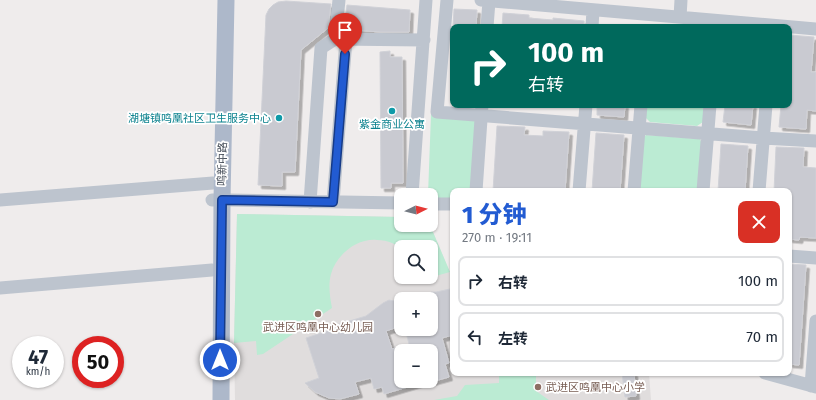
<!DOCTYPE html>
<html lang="zh">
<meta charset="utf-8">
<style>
:root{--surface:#fff;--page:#f6f6f7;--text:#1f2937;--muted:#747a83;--line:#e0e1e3;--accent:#225bd2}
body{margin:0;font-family:"Fira Sans","Noto Sans SC",sans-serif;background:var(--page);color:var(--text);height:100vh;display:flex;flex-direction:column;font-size:15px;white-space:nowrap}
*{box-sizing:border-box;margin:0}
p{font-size:13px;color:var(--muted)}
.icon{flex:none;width:22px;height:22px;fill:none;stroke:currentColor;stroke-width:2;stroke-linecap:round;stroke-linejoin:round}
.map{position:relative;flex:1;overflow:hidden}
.side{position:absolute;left:450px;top:188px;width:342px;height:188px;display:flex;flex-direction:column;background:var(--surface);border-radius:8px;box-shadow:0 1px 3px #0004}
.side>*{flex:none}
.top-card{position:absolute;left:450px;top:24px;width:342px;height:84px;border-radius:8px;box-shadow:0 1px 3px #0004;background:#00695c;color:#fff;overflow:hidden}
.needle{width:26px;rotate:84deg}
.controls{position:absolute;left:394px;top:188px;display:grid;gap:8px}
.controls a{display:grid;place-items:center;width:44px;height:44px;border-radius:8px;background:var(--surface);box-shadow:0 1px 3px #0004;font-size:20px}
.speed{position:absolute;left:12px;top:336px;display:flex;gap:8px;font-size:20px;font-weight:700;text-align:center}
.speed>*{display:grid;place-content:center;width:52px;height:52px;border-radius:50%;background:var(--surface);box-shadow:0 1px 3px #0004;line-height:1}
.speed small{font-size:10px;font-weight:400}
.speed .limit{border:6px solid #d22;background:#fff;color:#111}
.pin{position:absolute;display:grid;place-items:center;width:34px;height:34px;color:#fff;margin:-41px -17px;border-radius:50% 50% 50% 0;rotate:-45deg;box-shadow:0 0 4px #0007}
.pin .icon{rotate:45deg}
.me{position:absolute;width:44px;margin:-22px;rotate:0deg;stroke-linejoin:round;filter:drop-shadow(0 0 3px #0008)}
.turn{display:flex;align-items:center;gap:14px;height:84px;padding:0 12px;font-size:18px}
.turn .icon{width:52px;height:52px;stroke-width:2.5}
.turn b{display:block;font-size:28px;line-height:34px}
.round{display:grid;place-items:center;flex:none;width:42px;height:42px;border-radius:8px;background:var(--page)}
.head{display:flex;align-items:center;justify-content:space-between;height:68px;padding:0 12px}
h1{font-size:24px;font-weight:800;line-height:30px;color:var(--accent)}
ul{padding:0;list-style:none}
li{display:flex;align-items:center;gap:12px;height:50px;margin:0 8px 6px;padding:0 4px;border:2px solid var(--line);border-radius:8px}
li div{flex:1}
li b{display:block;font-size:15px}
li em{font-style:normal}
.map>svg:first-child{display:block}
.education{fill:#e0dddd;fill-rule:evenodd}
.green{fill:#bbebd3}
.building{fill:#c9cad1;stroke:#d0d1d7;filter:url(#shadow)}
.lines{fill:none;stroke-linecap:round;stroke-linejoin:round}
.minor{stroke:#bdc4ce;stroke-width:13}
.major{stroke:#adb8ca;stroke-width:17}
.route-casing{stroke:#163b88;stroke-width:10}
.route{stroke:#225bd2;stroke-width:7}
.culture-dot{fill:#0f9aa8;stroke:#fff;stroke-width:1.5}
.education-dot{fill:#8d6e63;stroke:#fff;stroke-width:1.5}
.labels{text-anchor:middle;stroke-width:3.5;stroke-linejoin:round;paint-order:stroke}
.culture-label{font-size:11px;fill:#0d838f;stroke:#fff;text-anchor:end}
.street-label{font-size:11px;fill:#454d58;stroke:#fff}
.education-label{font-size:11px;fill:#785e54;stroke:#fff}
</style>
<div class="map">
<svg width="816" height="400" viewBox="0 0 816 400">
<defs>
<filter id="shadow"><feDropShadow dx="3.5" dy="3.5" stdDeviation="0" flood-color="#0004"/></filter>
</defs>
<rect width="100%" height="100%" fill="#efecec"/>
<path class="education" d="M237,214L401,217V225H430L453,280V373H649L651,400H235L234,343ZM401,247H431V277H401ZM401,299H431V329H401ZM401,351H431V381H401Z"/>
<path class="green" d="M646,105H704L703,122L697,126L650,122L645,117Z
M431,114L479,117L475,191H453V202L431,201V195H428Z
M646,135L700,139L702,144L699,191H640L643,138Z
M237,214L401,217V225H430L450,272L425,279V277H431V247C424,247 406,248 400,247C397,246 395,244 392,243C388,241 382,240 377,240C357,238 336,255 331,274C328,285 330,297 332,308L263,354L257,355L256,341L234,343Z
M499,373H536V391L549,400H434L457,396L465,385L499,383Z"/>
<path class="building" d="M286,1L331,4L328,28L301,50L295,172H282V186L258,185L266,15L269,9L273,5L278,2Z
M347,5L410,10L409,32H380L344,29Z
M454,9L477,10L476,27H453Z
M503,13L529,15V18L553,20V18L584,21V27H502Z
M789,35L814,37L811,72H816V111L807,110L806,129L779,127L781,105H789Z
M390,51V57H402L403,183H391V188H381L380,52Z
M597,105H625L624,117L597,115Z
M725,105H753L751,125L723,122Z
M497,126L525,127L524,135L543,136V131L569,132L565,191H493Z
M596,133L624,135L620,191H592Z
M721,144L748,146L745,191H718Z
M776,147L804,148L803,167L816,168V238L800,237L799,240L789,239V191H774Z
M789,264L806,265L799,365L789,364Z
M450,289L453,299V335L442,338L449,363L445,364L449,377L431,382V351H401V381H421V383L384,394L382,387L374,389L371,378L355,382L359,394L340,399L329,398L315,392L305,383L319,378L306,338L336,328V325L366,316L383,303L389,300L401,302V326L386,331L392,349L409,344L405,329H431V292H436Z
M622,373H634L636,396L625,397Z"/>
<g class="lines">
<path class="minor" d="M447,0L437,112L763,138L816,141
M481,0L816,29
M680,17L681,0
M487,27L489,1
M592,27L593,10
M335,39L339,0
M476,191L482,105
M579,191L586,105
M634,191L641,105
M703,191L710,105
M759,191L766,105
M412,195L426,0
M0,200L213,183
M212,200H230L401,203
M310,202L321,48L335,39L424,40
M333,202L346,40
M431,204H453
M789,256L816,258
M0,288L212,270
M765,373L816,387
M811,386L816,321"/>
<path class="major" d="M221,400L222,200L226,0"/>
</g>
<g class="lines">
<g class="route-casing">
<path id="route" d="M220,360L222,200L333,202L345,54"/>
</g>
<use href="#route" class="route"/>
</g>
<g class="culture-dot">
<circle cx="392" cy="111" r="4"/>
<circle cx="279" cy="118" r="4"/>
</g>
<g class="education-dot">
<circle cx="318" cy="314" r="4"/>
<circle cx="538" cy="387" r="4"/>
</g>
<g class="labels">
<g class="culture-label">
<text x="271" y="122">湖塘镇鸣凰社区卫生服务中心</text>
<text x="392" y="128" text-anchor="middle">紫金商业公寓</text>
</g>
<g class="street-label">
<text transform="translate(222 164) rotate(-89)" y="4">鸣新中路</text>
</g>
<g class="education-label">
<text x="318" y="331">武进区鸣凰中心幼儿园</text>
<text x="546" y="391" text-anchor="start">武进区鸣凰中心小学</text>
</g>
</g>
</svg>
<div class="controls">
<a><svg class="needle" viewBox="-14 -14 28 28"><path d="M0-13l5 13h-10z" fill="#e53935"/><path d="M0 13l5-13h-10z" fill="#747a83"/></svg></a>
<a><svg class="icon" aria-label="search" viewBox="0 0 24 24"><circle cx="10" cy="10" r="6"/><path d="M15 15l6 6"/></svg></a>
<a>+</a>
<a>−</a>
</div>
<div class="speed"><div>47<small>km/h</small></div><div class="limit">50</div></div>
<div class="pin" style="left:345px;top:54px;background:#d93025"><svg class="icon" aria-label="arrive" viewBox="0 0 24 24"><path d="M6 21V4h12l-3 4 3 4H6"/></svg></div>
<svg class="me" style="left:220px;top:360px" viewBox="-20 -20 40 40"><circle r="17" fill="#225bd2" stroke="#fff" stroke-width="3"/><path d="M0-11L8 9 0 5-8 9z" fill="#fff"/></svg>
<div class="top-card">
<div class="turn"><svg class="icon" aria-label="right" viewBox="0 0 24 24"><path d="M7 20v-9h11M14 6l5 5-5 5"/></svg><div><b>100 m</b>右转</div></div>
</div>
<section class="side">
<div class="head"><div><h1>1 分钟</h1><p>270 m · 19:11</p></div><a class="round" style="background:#d93025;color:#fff"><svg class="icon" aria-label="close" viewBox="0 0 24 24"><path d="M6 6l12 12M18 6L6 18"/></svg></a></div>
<ul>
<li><svg class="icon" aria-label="right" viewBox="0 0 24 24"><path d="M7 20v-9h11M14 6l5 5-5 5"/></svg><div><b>右转</b></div><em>100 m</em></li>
<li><svg class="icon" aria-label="left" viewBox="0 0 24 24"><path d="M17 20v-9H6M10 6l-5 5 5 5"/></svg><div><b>左转</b></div><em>70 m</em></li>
</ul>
</section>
</div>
